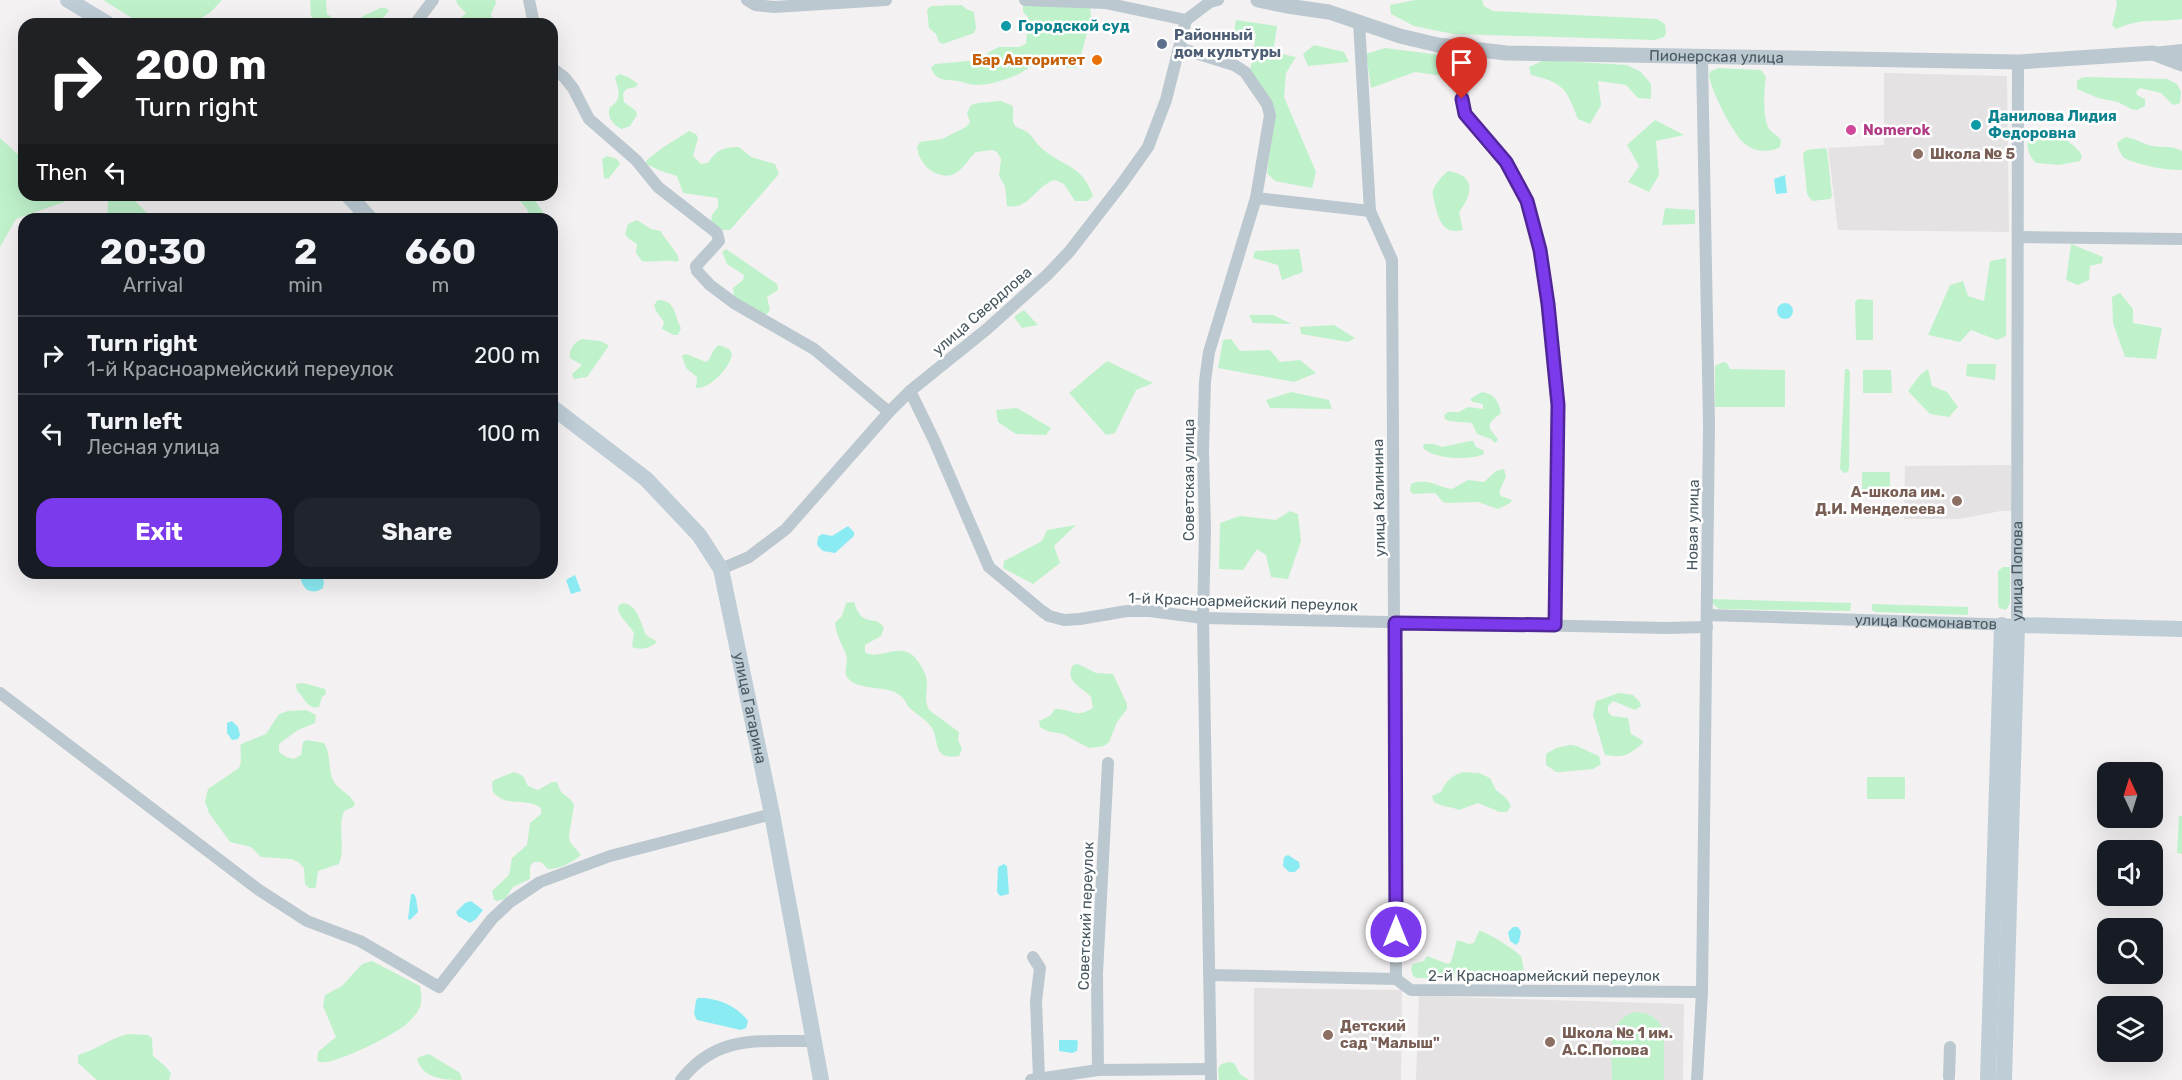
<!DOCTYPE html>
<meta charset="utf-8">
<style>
:root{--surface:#171b24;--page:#20242c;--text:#f1f3f6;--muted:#9ea1a6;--line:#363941;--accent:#7c3aed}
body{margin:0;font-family:Rubik,sans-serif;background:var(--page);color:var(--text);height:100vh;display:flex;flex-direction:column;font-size:22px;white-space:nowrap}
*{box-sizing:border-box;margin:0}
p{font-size:20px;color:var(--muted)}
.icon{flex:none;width:33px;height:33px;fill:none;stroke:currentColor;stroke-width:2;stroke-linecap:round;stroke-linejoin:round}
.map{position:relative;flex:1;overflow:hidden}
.sheet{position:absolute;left:18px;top:213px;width:540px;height:366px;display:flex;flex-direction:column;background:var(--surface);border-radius:18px;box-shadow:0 6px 24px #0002}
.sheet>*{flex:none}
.top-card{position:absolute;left:18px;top:18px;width:540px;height:183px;border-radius:18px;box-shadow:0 6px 24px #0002;background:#202124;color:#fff;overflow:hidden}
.needle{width:39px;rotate:356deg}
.buttons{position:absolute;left:2097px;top:762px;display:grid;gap:12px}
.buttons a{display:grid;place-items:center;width:66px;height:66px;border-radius:12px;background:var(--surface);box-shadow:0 6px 24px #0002;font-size:30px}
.pin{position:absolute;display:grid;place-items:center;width:51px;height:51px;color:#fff;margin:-62px -26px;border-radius:50% 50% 50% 0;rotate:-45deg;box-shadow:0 0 6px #0007}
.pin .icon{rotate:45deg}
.me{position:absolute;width:66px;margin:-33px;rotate:0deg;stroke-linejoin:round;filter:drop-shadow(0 0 4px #0008)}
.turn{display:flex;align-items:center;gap:21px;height:126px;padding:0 18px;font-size:27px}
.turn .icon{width:78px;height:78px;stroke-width:2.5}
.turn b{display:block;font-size:42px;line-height:51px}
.then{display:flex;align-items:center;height:57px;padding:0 18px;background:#0003;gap:12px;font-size:22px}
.eta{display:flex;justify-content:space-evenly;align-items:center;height:102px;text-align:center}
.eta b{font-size:36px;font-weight:700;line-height:42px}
.action{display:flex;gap:12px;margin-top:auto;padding:12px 18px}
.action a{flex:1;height:69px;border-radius:18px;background:var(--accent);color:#fff;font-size:24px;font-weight:700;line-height:69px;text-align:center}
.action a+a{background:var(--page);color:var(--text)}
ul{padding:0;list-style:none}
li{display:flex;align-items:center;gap:18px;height:78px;padding:0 18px;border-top:2px solid var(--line)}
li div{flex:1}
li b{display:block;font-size:22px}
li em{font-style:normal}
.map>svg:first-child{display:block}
.education{fill:#e5e2e4}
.green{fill:#bff2cb}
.water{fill:#8aebf2}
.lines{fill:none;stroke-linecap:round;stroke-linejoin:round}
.minor{stroke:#bcc8cf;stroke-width:12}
.tertiary{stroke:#bcc8cf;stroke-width:15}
.secondary{stroke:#becdd6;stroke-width:16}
.route-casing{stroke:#51269a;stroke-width:15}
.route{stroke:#7c3aed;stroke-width:10}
.culture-dot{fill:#0f9aa8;stroke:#fff;stroke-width:2}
.service-dot{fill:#5c6f8a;stroke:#fff;stroke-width:2}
.food-dot{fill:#e8710a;stroke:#fff;stroke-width:2}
.hotel-dot{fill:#d1479c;stroke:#fff;stroke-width:2}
.education-dot{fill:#8d6e63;stroke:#fff;stroke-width:2}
.labels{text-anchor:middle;stroke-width:5;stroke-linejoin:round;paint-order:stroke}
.culture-label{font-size:15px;font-weight:bold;fill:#0d838f;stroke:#fff;text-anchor:start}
.service-label{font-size:15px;font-weight:bold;fill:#4e5e75;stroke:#fff;text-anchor:start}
.street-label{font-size:15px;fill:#485860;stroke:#fff}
.food-label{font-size:15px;font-weight:bold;fill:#c56008;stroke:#fff;text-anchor:end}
.hotel-label{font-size:15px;font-weight:bold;fill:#b23c85;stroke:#fff;text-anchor:start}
.education-label{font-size:15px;font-weight:bold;fill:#785e54;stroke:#fff;text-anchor:start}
</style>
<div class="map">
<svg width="2182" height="1080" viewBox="0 0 2182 1080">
<rect width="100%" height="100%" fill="#f4f1f2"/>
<path class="education" d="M1884,73L2007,76L2009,232L1838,230L1828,148L1884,145Z
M2011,465L2012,511H2001L1959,519H1904L1905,466Z
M1254,988L1402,990L1401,1080H1254Z
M1419,996L1684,1004L1683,1080H1416Z"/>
<path class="green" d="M103,0H222L211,12L192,24H142Z
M310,0H326L327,14L341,24L317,23L311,16Z
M456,0H495L496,3L491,14L493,24H464L459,20L466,13L458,5Z
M1415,0H1482L1484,6L1493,11L1657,19L1665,24L1666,33L1664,37L1655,40L1453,34L1414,26L1391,14L1390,5Z
M2116,0H2182V19C2155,23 2143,17 2116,29L2112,25L2117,5Z
M962,5L966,9L974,12L976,28L974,33L943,44L939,42L936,34L929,28L927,10L931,6Z
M1023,5L1090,8L1091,17L1079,63L1076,68C1063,69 1052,62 1038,65C1031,66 1024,71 1017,75C1005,80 989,85 976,85C969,85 965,82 958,81C945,79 937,82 931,68L935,64L980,60L989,52L999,47H1019L1026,44L1028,17L1023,12Z
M380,8H386L389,11L377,24H354L363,16Z
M1236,20L1277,26L1273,52L1296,57L1286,73L1284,97L1316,172L1312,188L1275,181L1267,173L1275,110L1250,72L1256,34L1234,32Z
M1314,45L1344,52L1349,62L1308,66L1303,54Z
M1385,48L1456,57L1463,70L1450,77L1415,72L1371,88L1366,54Z
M1544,60L1627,65L1641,72L1651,84V99L1638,98L1626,85L1598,81L1601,105L1590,124L1578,119C1566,88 1564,83 1531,75L1529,67Z
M1718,68L1761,70L1766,77C1764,88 1762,121 1770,130C1774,134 1778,136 1781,140L1780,147C1769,153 1755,152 1745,144C1734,136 1709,87 1709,74L1711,71Z
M619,74L628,77L638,84L636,87L626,89L623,94L624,102L636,111L637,115L630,126L622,129C613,125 606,117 610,107C622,100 619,90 615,78Z
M2087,77L2167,79L2177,84L2181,92L2180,103L2173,105L2161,93L2140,88L2136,92L2137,95L2145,99V106L2137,110L2131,109L2118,102L2098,98L2077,89V81L2081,78Z
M1001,101L1013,106V122L1016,127C1035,133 1031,140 1045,151C1066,168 1082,165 1093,196L1088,201H1075L1064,184L1055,180C1037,184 1029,211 1007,206L1005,186L999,176L1001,159L997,152L992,150L976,152C969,158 964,168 956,173C945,180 928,172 922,161C919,157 918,152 917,147L920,142L942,139L966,127L970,122L967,113L971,105L978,103Z
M1655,120L1684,135L1656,141L1659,175L1649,192L1628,182L1639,166L1627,145Z
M2037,128C2051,129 2076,143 2082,156L2080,161L2059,165L2036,163C2026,153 2027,144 2029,131Z
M689,131L696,134L698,138L693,156L701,164L708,163C716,150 724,147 739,147L751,157L775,164L779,174L730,230H722L711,222L712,215L718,207V198L683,193L677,176L661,171L646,164L647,160L662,148Z
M2125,137C2136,138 2144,145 2153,146C2165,148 2171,145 2182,151V170C2170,171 2132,164 2123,157C2120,153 2118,148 2117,143Z
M0,138L24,160V195H65L64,202L16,219L0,247Z
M1825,148L1827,150L1832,196L1830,199L1812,201L1807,194L1803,153L1807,150Z
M607,156L617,159L620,164L608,179L604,178L602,159Z
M1448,171C1476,175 1473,194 1459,212L1463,230C1443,235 1439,220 1435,205C1434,200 1432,195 1433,190C1436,183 1442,176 1448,171Z
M515,195H531L543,212L544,219H530L527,209Z
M131,197L149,215L148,219H107L108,201Z
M1665,208L1695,210V224L1662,225Z
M637,220L651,229L661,231C665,241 677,250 679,260L677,262C664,259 654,263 642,261L636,253L637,244L629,239L625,234L628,224Z
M2071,244L2103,257L2102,263L2090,266L2089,280L2078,285L2066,280Z
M726,249L777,284L778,290L767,297L770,310L767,314L759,315L734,297L733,288L743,280L744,275L727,264L722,252Z
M1299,249L1303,272L1282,280L1278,265L1253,258L1255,251Z
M2006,258V336L1997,340L1971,330L1960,342L1928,335L1950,285L1963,281L1968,296L1984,301L1990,261Z
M2120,293L2133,309V323L2162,328L2156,359L2125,357L2113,323L2112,297Z
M1858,299L1873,300V340H1856L1855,302Z
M658,300C676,300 674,315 681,328L678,335H673L662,329L664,322L656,311L654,305Z
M1024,310L1038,325L1022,328L1014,317Z
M1249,315H1273L1292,324L1253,323Z
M1334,325L1355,338L1348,342L1301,334L1300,327Z
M582,339L600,341L608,345V347L587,377L574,379L572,374L582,365L570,358C569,350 574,342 582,339Z
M1231,339L1240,351L1270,350L1280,362L1300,360L1316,373L1294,382L1218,368L1223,340Z
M719,345L729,349L732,354C730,368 710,389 696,388L697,377L686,368L682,356L686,354L706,362C712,358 712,349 719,345Z
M1107,361L1153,383L1136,390L1115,433L1106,435L1069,393Z
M1723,362L1727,363L1730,369L1785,370V407H1715V366Z
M1967,364H1996L1995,380L1966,376Z
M1845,369H1848L1850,372L1849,468L1848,472L1844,473L1840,469Z
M1928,369L1932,386L1947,392L1958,407L1949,417L1930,414L1908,391L1920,375Z
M1863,370H1891L1892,393H1863Z
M1291,392L1329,400L1332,409L1270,408L1266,400Z
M1482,392C1495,394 1499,402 1501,413C1498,416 1495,417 1493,420C1484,427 1495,433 1498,440L1495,443L1491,439L1477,434L1472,423L1449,421L1445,419L1444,415L1448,412H1459L1468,407L1483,409V404L1473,402L1470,399Z
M1017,408L1051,428L1046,435L1016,434L998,422L996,410Z
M1470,441H1473L1476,447L1484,451V454C1470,461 1434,459 1423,448L1424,444H1434L1442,447Z
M1504,469L1506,476L1499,493L1501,496L1512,500L1510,503L1498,509L1478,502L1447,503L1443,502L1435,493L1413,494L1410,491L1411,484C1427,477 1437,487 1452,489L1468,480L1484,482L1496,471Z
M1862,472H1890V492H1862Z
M1290,511L1298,514L1301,541L1288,579L1271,577L1266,555L1257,549L1243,570L1219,569L1220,523L1240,516L1276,520Z
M1076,525L1054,546L1060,563L1033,584L1003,568L1004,561L1042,541L1047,530Z
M2003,567H2010V603L2006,610L1999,608L1998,604V571Z
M451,573H499C485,580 465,580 451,573Z
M1711,599L1851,603L1850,611L1719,609L1711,602Z
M854,602C862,630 876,613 884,628L881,636L865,645V652C877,661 896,644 911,654C918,659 927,674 927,682C927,693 924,700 929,710L959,732L958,740L962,749L959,756C929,761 942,738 929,724C924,718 917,715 911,709C907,706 906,702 903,698C890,683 858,693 847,677C843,671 849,661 846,654C842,644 836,635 835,623L842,616L846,603Z
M623,603C639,606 640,623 646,635L656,641V643C648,649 641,650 632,647L634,633C629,624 617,616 618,606Z
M1872,604L1968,607V615L1875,612L1872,610Z
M1078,664L1096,673L1113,674L1127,704V709L1117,722L1109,742L1104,746L1089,748L1063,734L1047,731L1040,727L1039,721L1050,716L1055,709C1073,709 1075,719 1093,708L1091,697C1082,687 1064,682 1073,665Z
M303,683L325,689L326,694L322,697L319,707C307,710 305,697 297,691L296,684Z
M1620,693L1633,695L1640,702L1641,706L1635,710L1613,701L1608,706V712L1612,716L1628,718L1631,734L1642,740L1643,743C1628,755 1626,758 1605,755L1593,715L1596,701C1604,699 1611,695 1620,693Z
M306,710L316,715L315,723L298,730L279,744V752L286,757L294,759L301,755L303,742L307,740L324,743C331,754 328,766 332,778C336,790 350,792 355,804L353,807L344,811C337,828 346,846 339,864L318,871L316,887L314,888H309L305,884L304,868L298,862L291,859L261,857L251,847L230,842L209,813L205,802L208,789L239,768C243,760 239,752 241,744L266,734L279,714L288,711Z
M1570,745C1579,745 1590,753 1599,756L1601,764L1593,769L1561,772H1556L1546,765V754L1556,748Z
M514,772L523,776L528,786L538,790L552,782H557L561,792L571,800L574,805L569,836L570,842L581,855C573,862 560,869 548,869L541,862H534L530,866V879L513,887L505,899L497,901L494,900L492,891L509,875L512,858L527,845L530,823L541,814V808C526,797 506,808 493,792L492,783L494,780Z
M1463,772L1479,773L1490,778L1496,790L1506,798L1511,806L1507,812H1500L1478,803L1459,810C1450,806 1442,807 1434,802L1432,796L1441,792C1446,781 1451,776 1463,772Z
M1867,777H1905V799H1867Z
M2179,816H2182V854L2177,853Z
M1479,931C1486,931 1515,950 1521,956L1524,971L1521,977L1508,979L1417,978L1413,976L1411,968L1413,964L1424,961L1427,956L1448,964L1451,962L1457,940L1469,944L1474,943Z
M372,961L420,986C421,994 423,1001 419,1009C417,1014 408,1023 404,1026C391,1036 333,1066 319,1062L317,1060L318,1052L336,1037L323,1006L325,995L342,986L362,964Z
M1636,1012C1652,1014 1660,1018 1664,1034V1080H1612C1612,1055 1605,1019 1636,1012Z
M129,1034L148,1035L152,1038L153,1056L165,1066L171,1073L169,1080H97L78,1063V1055C96,1050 114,1036 129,1034Z
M429,1054L460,1073L462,1080C445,1080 424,1079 417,1060L419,1057Z
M1229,1062L1234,1063L1240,1074L1249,1080H1219L1218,1069L1221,1064Z"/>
<path class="water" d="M1785,175L1787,193L1776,194L1774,179Z
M1777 311a8 8 0 1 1 16 0a8 8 0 1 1-16 0Z
M848,526L854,532V536L835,553L823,551L817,545L818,537L822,534L832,536Z
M318,573L321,574L324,582L323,588C313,595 304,591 301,580C304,573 311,573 318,573Z
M575,575L581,591L571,594L566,580Z
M232,721L238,727L240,735L238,739L232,740L227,733V723Z
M1288,855L1299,862L1300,867L1295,872H1289L1283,866L1284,857Z
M1004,864L1007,866L1009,894L1000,896L997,892L998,867Z
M411,894H414L416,898L418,912L410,920L408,919Z
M471,901L483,910L476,919L470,923L458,916L456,912L465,903Z
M1513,927H1518L1521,932L1519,942L1516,945L1510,941L1508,932Z
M698,998C716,997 738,1006 748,1021L746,1028L741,1030L697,1020L694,1014L696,1000Z
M1059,1040H1076L1078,1041L1077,1051L1072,1053L1059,1051Z"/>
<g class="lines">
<g class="minor">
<path d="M529,0L534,24"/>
<path d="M747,0L755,5L774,7L886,0"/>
<path d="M1025,0L1105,3L1186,20L1210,2L1218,0"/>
<path d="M1359,22L1370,211L1392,260L1396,979"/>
<path d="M415,24L433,0"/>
<path d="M1179,48L1234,65L1245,72L1267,104L1270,115L1256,198L1209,352L1205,381L1203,451L1205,530L1203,618L1211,1080"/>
<path d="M1468,50L1462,99L1465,114L1506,162L1527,201L1532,216L1540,250L1548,304L1558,406L1555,625"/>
<path d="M2153,53L2182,50"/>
<path d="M552,68L564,77L573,88L589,119L636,160L658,187L717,233L719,241L696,266L697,271L710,285L734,303L814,349L889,412"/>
<path d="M1256,198L1370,211"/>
<path d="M2018,237L2182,239"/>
<path d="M910,391L934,440L989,567L1042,611L1049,616L1064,620L1080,619L1127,611H1150L1203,618L1666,628L1707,627"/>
<path d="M721,569L749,557L786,529L889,412L910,391L987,329L1047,275L1069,252L1121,185L1148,147L1166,100L1186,20"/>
<path id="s1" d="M1707,615L2017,625L2018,62"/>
<path d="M0,693L259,890L307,921L360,941L439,987L492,919L510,902L540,882L610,856L772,814"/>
<path d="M1033,957L1040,968L1036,1001L1039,1079"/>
<path d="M1209,975L1396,979L1411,990L1702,992"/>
<path d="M1098,1070L1097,974L1108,763"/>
<path d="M1949,1077L1950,1047"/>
<path d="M681,1080C718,1033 760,1042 814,1041"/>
<path d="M1031,1080L1098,1070L1210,1069"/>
<path d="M1697,1080L1702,992L1709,425L1702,58"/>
</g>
<path class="tertiary" id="s2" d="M1258,0L1287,6L1329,12L1400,36L1438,45L1506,53L2018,62L2153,53L2182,64"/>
<g class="secondary">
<path d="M68,0L108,24"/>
<path d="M348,195L370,219"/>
<path id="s3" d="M552,407L646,479L699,535L721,569L772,814L821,1080"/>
<path d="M1988,1080L2002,625"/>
<path d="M2004,1080L2017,625L2182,629"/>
</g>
</g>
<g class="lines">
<g class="route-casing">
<path id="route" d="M1396,932L1395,623L1555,625L1558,405L1548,304L1540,250L1527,201L1506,162L1465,114L1462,99"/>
</g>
<use href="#route" class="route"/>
</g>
<g class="culture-dot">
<circle cx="1006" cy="26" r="6"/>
<circle cx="1976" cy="125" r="6"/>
</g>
<circle class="service-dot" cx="1162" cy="44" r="6"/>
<circle class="food-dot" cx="1097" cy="60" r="6"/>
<circle class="hotel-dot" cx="1851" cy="130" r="6"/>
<g class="education-dot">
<circle cx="1918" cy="154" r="6"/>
<circle cx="1957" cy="501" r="6"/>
<circle cx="1328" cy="1035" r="6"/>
<circle cx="1550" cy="1042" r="6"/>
</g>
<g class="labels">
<g class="culture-label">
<text x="1018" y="31">Городской суд</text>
<text x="1988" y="121">Данилова Лидия<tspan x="1988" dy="17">Федоровна</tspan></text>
</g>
<g class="service-label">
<text x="1174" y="40">Районный<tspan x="1174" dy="17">дом культуры</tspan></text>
</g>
<g class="street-label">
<text dy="5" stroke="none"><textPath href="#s2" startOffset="465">Пионерская улица</textPath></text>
<text transform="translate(982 311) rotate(-41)" y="5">улица Свердлова</text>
<text transform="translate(1189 480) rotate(-90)" y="5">Советская улица</text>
<text transform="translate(1379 498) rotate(-91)" y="5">улица Калинина</text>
<text transform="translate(1693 525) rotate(-89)" y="5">Новая улица</text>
<text dy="5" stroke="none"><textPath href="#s1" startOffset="364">улица Попова</textPath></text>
<text transform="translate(1243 602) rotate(2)" y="5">1-й Красноармейский переулок</text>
<text dy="5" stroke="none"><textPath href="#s1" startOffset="219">улица Космонавтов</textPath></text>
<text dy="5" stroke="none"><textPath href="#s3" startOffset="378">улица Гагарина</textPath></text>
<text transform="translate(1086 916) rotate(-88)" y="5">Советский переулок</text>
<text x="1544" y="981">2-й Красноармейский переулок</text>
</g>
<g class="food-label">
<text x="1085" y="65">Бар Авторитет</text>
</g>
<g class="hotel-label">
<text x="1863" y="135">Nomerok</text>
</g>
<g class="education-label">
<text x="1930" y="159">Школа № 5</text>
<text x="1945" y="497" text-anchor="end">А-школа им.<tspan x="1945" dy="17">Д.И. Менделеева</tspan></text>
<text x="1340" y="1031">Детский<tspan x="1340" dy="17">сад "Малыш"</tspan></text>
<text x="1562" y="1038">Школа № 1 им.<tspan x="1562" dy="17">А.С.Попова</tspan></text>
</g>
</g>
</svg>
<div class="buttons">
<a><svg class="needle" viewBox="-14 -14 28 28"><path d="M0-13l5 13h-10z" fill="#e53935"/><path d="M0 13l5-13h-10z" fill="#9ea1a6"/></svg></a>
<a><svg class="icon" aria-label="sound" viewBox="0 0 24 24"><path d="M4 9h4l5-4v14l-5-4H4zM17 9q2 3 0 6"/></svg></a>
<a><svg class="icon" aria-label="search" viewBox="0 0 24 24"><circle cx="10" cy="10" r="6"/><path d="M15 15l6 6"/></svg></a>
<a><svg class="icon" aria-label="layers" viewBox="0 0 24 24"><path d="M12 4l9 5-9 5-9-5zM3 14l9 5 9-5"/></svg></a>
</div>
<div class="pin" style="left:1462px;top:99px;background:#d93025"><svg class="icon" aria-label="arrive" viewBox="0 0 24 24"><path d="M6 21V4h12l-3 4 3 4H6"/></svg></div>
<svg class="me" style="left:1396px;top:932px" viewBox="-20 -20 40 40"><circle r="17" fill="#7c3aed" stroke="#fff" stroke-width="3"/><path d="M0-11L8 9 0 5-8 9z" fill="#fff"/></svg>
<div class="top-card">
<div class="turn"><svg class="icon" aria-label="right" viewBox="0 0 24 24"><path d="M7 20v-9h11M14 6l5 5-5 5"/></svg><div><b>200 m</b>Turn right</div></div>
<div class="then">Then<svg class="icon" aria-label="left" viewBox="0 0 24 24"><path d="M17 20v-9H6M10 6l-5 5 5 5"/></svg></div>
</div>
<section class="sheet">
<div class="eta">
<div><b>20:30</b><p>Arrival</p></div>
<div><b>2</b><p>min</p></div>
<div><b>660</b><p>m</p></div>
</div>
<ul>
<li><svg class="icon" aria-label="right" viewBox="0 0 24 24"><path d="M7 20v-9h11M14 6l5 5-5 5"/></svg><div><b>Turn right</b><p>1-й Красноармейский переулок</p></div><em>200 m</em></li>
<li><svg class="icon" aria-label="left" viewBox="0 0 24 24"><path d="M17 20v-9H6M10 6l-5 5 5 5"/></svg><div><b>Turn left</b><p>Лесная улица</p></div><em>100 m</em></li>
</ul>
<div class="action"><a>Exit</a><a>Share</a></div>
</section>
</div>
